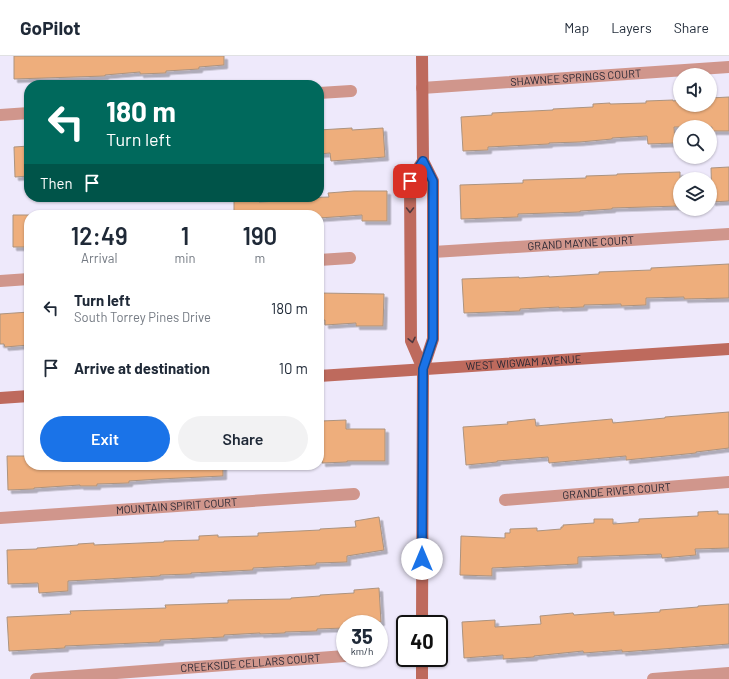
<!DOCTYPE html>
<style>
:root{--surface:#fff;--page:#f2f2f3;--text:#1f2937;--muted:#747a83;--line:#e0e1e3;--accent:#1a73e8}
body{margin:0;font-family:Barlow,sans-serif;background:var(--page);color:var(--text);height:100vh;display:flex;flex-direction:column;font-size:15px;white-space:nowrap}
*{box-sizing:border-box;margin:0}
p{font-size:13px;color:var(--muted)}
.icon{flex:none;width:22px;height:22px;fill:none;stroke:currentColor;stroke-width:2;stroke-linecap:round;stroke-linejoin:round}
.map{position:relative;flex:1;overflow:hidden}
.drawer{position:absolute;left:24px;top:154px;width:300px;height:260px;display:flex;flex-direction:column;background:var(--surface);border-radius:16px;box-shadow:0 1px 3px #0004}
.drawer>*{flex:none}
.guide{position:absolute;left:24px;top:24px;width:300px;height:122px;border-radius:16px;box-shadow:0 1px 3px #0004;background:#00695c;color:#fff;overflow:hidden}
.fabs{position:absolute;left:673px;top:12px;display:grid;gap:8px}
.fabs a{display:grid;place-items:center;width:44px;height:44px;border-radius:50%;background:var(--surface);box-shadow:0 1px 3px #0004;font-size:20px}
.speed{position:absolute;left:336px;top:559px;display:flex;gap:8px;font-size:20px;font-weight:700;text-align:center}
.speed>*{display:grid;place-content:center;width:52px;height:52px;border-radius:50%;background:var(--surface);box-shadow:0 1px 3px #0004;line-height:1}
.speed small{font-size:10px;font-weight:400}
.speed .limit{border:2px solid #111;border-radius:6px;background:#fff;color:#111}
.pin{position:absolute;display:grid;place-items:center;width:34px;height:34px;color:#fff;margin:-17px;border-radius:8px;box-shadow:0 2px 6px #0006}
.me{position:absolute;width:44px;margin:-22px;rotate:0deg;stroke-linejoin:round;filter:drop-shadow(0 0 3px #0008)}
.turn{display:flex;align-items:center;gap:14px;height:84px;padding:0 16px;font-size:18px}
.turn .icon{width:52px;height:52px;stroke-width:2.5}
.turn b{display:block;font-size:28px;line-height:34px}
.then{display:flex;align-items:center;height:38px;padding:0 16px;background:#0003;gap:8px;font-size:15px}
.eta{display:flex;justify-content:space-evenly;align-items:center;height:68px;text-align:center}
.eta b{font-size:24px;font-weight:600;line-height:28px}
.cta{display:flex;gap:8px;margin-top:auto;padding:8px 16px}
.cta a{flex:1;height:46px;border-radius:24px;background:var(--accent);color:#fff;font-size:16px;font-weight:600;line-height:46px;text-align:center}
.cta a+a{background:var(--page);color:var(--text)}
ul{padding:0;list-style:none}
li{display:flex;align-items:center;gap:12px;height:60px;padding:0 16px}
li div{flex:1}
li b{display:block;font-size:15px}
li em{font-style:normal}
header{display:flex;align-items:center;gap:24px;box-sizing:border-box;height:56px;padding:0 20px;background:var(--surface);border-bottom:1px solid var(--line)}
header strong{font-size:19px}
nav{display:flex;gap:22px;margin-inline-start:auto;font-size:14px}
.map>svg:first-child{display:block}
.building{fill:#eeae7b;stroke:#ac937f;filter:url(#shadow)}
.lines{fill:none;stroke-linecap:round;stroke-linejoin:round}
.street{stroke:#d0968c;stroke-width:12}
.secondary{stroke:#be6a5d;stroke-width:12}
.oneway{stroke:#4f383e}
.route-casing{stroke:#114b97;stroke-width:10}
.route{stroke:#1a73e8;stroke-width:7}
.labels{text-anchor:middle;stroke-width:3.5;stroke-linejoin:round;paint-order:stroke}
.street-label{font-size:11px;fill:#2a2733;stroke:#faf8ff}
</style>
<header>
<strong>GoPilot</strong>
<nav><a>Map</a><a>Layers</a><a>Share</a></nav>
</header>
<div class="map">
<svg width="729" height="623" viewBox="0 0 729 623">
<defs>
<filter id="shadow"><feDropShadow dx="3.5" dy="3.5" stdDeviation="0" flood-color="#0004"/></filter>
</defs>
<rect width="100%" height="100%" fill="#eee9fb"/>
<path class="building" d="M14,0H224V9L199,11V13L166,15V17L140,18V16L105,19V20L14,23Z
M729,41V75H712V71H674L675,87L648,88L647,80L612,82V83L580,86L549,87V88L488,91V94L463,95L461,61L492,59V57L553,54V53L593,51V48L610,47V48L646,47V45L673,44V45L680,44V49H711L710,42Z
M352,72V74L383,72L385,101L331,105L330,97L319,98V74Z
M29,90V120L15,121L14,91Z
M729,111V145L712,146L711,112Z
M680,116V150L612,152V153L580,155V156L518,158V161L461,163L460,129L523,127V124L586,122V120L617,119V118Z
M354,135H387V165H362V159L319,162V159H234V145L259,144V146L297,144V142L329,141L328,137Z
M13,159H29V191H13Z
M729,208V242L684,243V241L646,242V249L621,250V248L584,249V251L559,252V251L520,253V255L464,257L462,223L519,221V222L549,220V221L599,218V216L651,214V212Z
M319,237L384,238L383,270H356V267L325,269V264L319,265Z
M29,256V289L5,291L4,288H0V258Z
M729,356V392L696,396V397L626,404V400L549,407L548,401L497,405V406L466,409L463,371L508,368L507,366L535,363L536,370L612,363L613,367L665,362V361Z
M346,364V373H385V405H347V406L322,407L321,365Z
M7,400H29V409H223V420L159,423L129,425V427L97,428V430H80V429L34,432V433L8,434Z
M718,455V458H729V492L695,493L696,499L662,502L661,498L578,501V508L492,512V520L460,519L461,480L505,482V477H510V473L537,472V475L561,473V471H563V469L594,467V463H613V468L639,466V463L698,460V456Z
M379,461L384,494L347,500V506L316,507V509L253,512V514L191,517V518L160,519V520L68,525V535L39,537L38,527L8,528L7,494L37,493V492L78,489V488L94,487V489L164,486V485L199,484V480L218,479V481L258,480V477L320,474V473L356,471L355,465Z
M379,532L381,566L345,568V572L317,573V575L285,576V577L260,578V577L224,579V581L160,584V586L65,590V592L9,595L7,561L71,558L70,555L166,552L165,549L228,547V544L291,543V542L320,540V539L354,537V534Z
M729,548V588L622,596V594L584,597L583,595L534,600V601L503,603V599L464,602L462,566L495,564V571L541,568L540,560L573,557L574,559L614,556V559L660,556V554L698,551V550Z"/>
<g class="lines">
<g class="street">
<path id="s1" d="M422,32L729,11"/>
<path d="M319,37L351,35"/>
<path d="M0,59L29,57"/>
<path id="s2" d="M433,196L729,178"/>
<path d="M319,204L350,202"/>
<path d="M0,225L29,223"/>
<path id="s3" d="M505,444L729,426"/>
<path id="s4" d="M0,462L354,438"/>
<path id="s5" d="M36,623L345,600"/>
<path d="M653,623L729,617"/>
</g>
<g class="secondary">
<path d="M423,105L410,125L411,285L423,313"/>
<path id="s6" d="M319,320L729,293"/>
<path d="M0,342L29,340"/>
<path d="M422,568L423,313L433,283V125L423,105L422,0"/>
<path d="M422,623V602"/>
</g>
</g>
<defs><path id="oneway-chevron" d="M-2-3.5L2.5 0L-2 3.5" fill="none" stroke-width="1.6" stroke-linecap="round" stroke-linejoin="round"/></defs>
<g class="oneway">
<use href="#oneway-chevron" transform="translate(410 154) rotate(90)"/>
<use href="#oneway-chevron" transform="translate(412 284) rotate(78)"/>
</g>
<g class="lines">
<g class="route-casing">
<path id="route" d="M410,125L423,105L433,125V283L423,313L422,503"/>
</g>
<use href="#route" class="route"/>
</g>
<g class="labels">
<g class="street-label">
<text dy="4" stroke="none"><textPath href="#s1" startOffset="154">SHAWNEE SPRINGS COURT</textPath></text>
<text dy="4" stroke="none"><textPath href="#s2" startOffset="148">GRAND MAYNE COURT</textPath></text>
<text dy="4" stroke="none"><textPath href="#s6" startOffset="205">WEST WIGWAM AVENUE</textPath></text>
<text dy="4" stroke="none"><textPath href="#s3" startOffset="112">GRANDE RIVER COURT</textPath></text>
<text dy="4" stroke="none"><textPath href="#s4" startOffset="177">MOUNTAIN SPIRIT COURT</textPath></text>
<text dy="4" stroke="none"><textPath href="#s5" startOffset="215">CREEKSIDE CELLARS COURT</textPath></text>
</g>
</g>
</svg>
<div class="fabs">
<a><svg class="icon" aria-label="sound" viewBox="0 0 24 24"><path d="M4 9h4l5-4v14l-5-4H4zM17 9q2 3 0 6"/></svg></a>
<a><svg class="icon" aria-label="search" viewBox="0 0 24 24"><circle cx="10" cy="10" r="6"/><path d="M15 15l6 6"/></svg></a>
<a><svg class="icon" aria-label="layers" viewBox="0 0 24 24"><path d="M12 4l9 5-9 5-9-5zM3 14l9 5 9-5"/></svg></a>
</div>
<div class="speed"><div>35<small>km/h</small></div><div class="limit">40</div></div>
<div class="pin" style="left:410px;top:125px;background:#d93025"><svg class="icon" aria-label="arrive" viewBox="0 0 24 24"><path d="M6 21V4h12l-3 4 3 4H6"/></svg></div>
<svg class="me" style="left:422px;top:503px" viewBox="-20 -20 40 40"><circle r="19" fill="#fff"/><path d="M0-13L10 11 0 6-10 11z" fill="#1a73e8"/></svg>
<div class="guide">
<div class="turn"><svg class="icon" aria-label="left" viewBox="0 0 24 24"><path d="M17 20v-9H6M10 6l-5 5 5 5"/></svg><div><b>180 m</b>Turn left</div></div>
<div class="then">Then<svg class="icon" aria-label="arrive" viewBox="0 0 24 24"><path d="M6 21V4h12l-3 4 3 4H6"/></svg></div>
</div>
<section class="drawer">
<div class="eta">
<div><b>12:49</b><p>Arrival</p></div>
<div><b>1</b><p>min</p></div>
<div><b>190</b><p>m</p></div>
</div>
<ul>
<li><svg class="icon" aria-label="left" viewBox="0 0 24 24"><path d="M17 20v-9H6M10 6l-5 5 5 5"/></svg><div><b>Turn left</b><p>South Torrey Pines Drive</p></div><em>180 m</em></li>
<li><svg class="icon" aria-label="arrive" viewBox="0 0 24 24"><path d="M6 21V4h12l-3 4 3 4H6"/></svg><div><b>Arrive at destination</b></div><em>10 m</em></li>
</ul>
<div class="cta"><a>Exit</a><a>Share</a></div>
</section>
</div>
